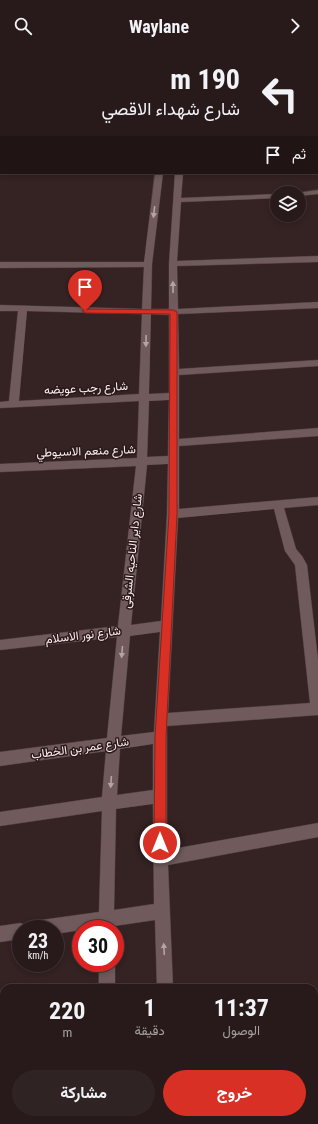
<!DOCTYPE html>
<html lang="ar">
<meta charset="utf-8">
<style>
:root{--surface:#281a1a;--page:#302323;--text:#f1f3f6;--muted:#a5a1a2;--line:#443839;--accent:#d93025}
body{margin:0;font-family:"Roboto Condensed",Vazirmatn,sans-serif;background:var(--page);color:var(--text);direction:rtl;height:100vh;display:flex;flex-direction:column;font-size:15px;white-space:nowrap}
*{box-sizing:border-box;margin:0}
p{font-size:13px;color:var(--muted)}
.icon{flex:none;width:22px;height:22px;fill:none;stroke:currentColor;stroke-width:2;stroke-linecap:round;stroke-linejoin:round}
.map{position:relative;flex:1;overflow:hidden;direction:ltr}
.side{position:absolute;left:0px;top:932px;width:318px;height:140px;display:flex;flex-direction:column;background:var(--surface);border-radius:12px 12px 0 0;box-shadow:0 2px 6px #0003,0 0 0 1px var(--line);direction:rtl}
.side>*{flex:none}
.hud{position:absolute;left:0px;top:0px;width:318px;height:122px;box-shadow:0 2px 6px #0003,0 0 0 1px var(--line);direction:rtl;background:#281a1a;color:var(--text);overflow:hidden}
.fabs{position:absolute;left:270px;top:134px;display:grid;gap:8px}
.fabs a{display:grid;place-items:center;width:36px;height:36px;border-radius:50%;background:var(--surface);box-shadow:0 2px 6px #0003,0 0 0 1px var(--line);font-size:20px}
.speed{position:absolute;left:12px;top:868px;display:flex;gap:8px;font-size:20px;font-weight:700;text-align:center}
.speed>*{display:grid;place-content:center;width:52px;height:52px;border-radius:50%;background:var(--surface);box-shadow:0 2px 6px #0003,0 0 0 1px var(--line);line-height:1}
.speed small{font-size:10px;font-weight:400}
.speed .limit{border:6px solid #d22;background:#fff;color:#111}
.pin{position:absolute;display:grid;place-items:center;width:34px;height:34px;color:#fff;margin:-41px -17px;border-radius:50% 50% 50% 0;rotate:-45deg;box-shadow:0 0 4px #0007}
.pin .icon{rotate:45deg}
.me{position:absolute;width:44px;margin:-22px;rotate:0deg;stroke-linejoin:round;filter:drop-shadow(0 0 3px #0008)}
.turn{display:flex;align-items:center;gap:14px;height:84px;padding:0 12px;font-size:18px}
.turn .icon{width:52px;height:52px;stroke-width:2.5}
.turn b{display:block;font-size:28px;line-height:34px}
.then{display:flex;align-items:center;height:38px;padding:0 12px;background:#0003;gap:8px;font-size:15px}
.eta{display:flex;justify-content:space-evenly;align-items:center;height:68px;text-align:center}
.eta b{font-size:24px;font-weight:700;line-height:28px}
.button{display:flex;gap:8px;margin-top:auto;padding:8px 12px}
.button a{flex:1;height:46px;border-radius:24px;background:var(--accent);color:#fff;font-size:16px;font-weight:700;line-height:46px;text-align:center}
.button a+a{background:var(--page);color:var(--text)}
header{display:flex;justify-content:space-between;align-items:center;height:52px;padding:0 12px;background:var(--surface);font-size:18px;font-weight:700}
.map>svg:first-child{display:block}
.lines{fill:none;stroke-linecap:round;stroke-linejoin:round}
.stream{fill:#6a484c;fill-rule:evenodd}
.street-casing{stroke:#4d3d3e;stroke-width:1}
.street{fill:#705a5b;fill-rule:evenodd}
.oneway{fill:#b6a4a5}
.route{fill:#d93025;stroke:#8d1f18}
.labels{text-anchor:middle;stroke-width:3;stroke-linejoin:round;paint-order:stroke}
.street-label{font-size:12px;fill:#fcefef;stroke:#2b191a}
</style>
<header><svg class="icon" aria-label="forward" viewBox="0 0 24 24"><path d="M9 5l7 7-7 7"/></svg>Waylane<svg class="icon" aria-label="search" viewBox="0 0 24 24"><circle cx="10" cy="10" r="6"/><path d="M15 15l6 6"/></svg></header>
<div class="map">
<svg width="318" height="1072" viewBox="0 0 318 1072">
<rect width="100%" height="100%" fill="#352223"/>
<g class="lines">
<path class="stream" d="M175,0H179V1H175Z"/>
<g class="street-casing">
<path id="street" d="M167,0H173V1H167Z
M183,0H189V1H183Z
M317,16H318V20H317Z
M317,102H318V107H317Z
M155,121H163L152,212L151,257H169V212L175,121H183L181,146L277,142V146L181,150L177,209L318,204V210L177,214L178,257L318,250V256L178,262L179,317L318,308V314L179,323V387L318,376V384L179,394V457L318,445V453L284,456L296,497L302,504L307,513L318,608V663L167,674V798L318,771V785L168,813L173,936H157L155,868L114,874V877H81V878L55,882V877H21V887L0,890V874L21,871L27,875L28,871L34,869L99,860L102,759L0,774V760L102,745L106,699L0,714V700L107,686L117,585L0,598V588L118,574L136,414L0,420V412L137,406L139,349L0,356V350L9,349L18,259H0V253L142,257L144,215L0,216V210H144ZM27,259L142,262L139,342L19,349ZM151,262L169,263V341L149,342ZM169,348L168,404L147,405L149,349ZM168,412L167,462L161,569L131,573L147,413ZM274,457L285,499L295,513L310,651L168,661L178,466ZM160,580L154,680L121,684L130,584ZM153,692V738L117,743L120,697ZM153,752L154,852L114,858L116,757Z
M318,138V142L299,144V141H296Z
M99,911H115V936H99Z
M103,1068H121L122,1072H104Z
M167,1068H185V1072H167Z"/>
</g>
<use href="#street" class="street"/>
</g>
<defs><path id="oneway-solid" d="M-6-.8H1V-3.2L6.5 0L1 3.2V.8H-6Z"/></defs>
<g class="oneway">
<use href="#oneway-solid" transform="translate(154 160) rotate(97)"/>
<use href="#oneway-solid" transform="translate(173 235) rotate(-91)"/>
<use href="#oneway-solid" transform="translate(146 289) rotate(91)"/>
<use href="#oneway-solid" transform="translate(122 600) rotate(95)"/>
<use href="#oneway-solid" transform="translate(111 730) rotate(94)"/>
<use href="#oneway-solid" transform="translate(164 897) rotate(-93)"/>
</g>
<path class="route" d="M83,257L173,258L177,260V462L166,685V791L164,795L160,797L156,795L154,791L155,685L169,462L170,262L85,261L83,260Z"/>
<g class="labels">
<g class="street-label">
<text transform="translate(86 336) rotate(-3)" y="4">شارع رجب عويضه</text>
<text transform="translate(86 399) rotate(-2)" y="4">شارع منعم الاسيوطي</text>
<text transform="translate(132 499) rotate(-84)" y="4">شارع داير الناحيه الشرقى</text>
<text transform="translate(83 583) rotate(-7)" y="4">شارع نور الاسلام</text>
<text transform="translate(80 696) rotate(-8)" y="4">شارع عمر بن الخطاب</text>
</g>
</g>
</svg>
<div class="fabs">
<a><svg class="icon" aria-label="layers" viewBox="0 0 24 24"><path d="M12 4l9 5-9 5-9-5zM3 14l9 5 9-5"/></svg></a>
</div>
<div class="speed"><div>23<small>km/h</small></div><div class="limit">30</div></div>
<div class="pin" style="left:85px;top:259px;background:#d93025"><svg class="icon" aria-label="arrive" viewBox="0 0 24 24"><path d="M6 21V4h12l-3 4 3 4H6"/></svg></div>
<svg class="me" style="left:160px;top:791px" viewBox="-20 -20 40 40"><circle r="17" fill="#d93025" stroke="#fff" stroke-width="3"/><path d="M0-11L8 9 0 5-8 9z" fill="#fff"/></svg>
<div class="hud">
<div class="turn"><svg class="icon" aria-label="left" viewBox="0 0 24 24"><path d="M17 20v-9H6M10 6l-5 5 5 5"/></svg><div><b>190 m</b>شارع شهداء الاقصي</div></div>
<div class="then">ثم<svg class="icon" aria-label="arrive" viewBox="0 0 24 24"><path d="M6 21V4h12l-3 4 3 4H6"/></svg></div>
</div>
<section class="side">
<div class="eta">
<div><b>11:37</b><p>الوصول</p></div>
<div><b>1</b><p>دقيقة</p></div>
<div><b>220</b><p>m</p></div>
</div>
<div class="button"><a>خروج</a><a>مشاركة</a></div>
</section>
</div>
